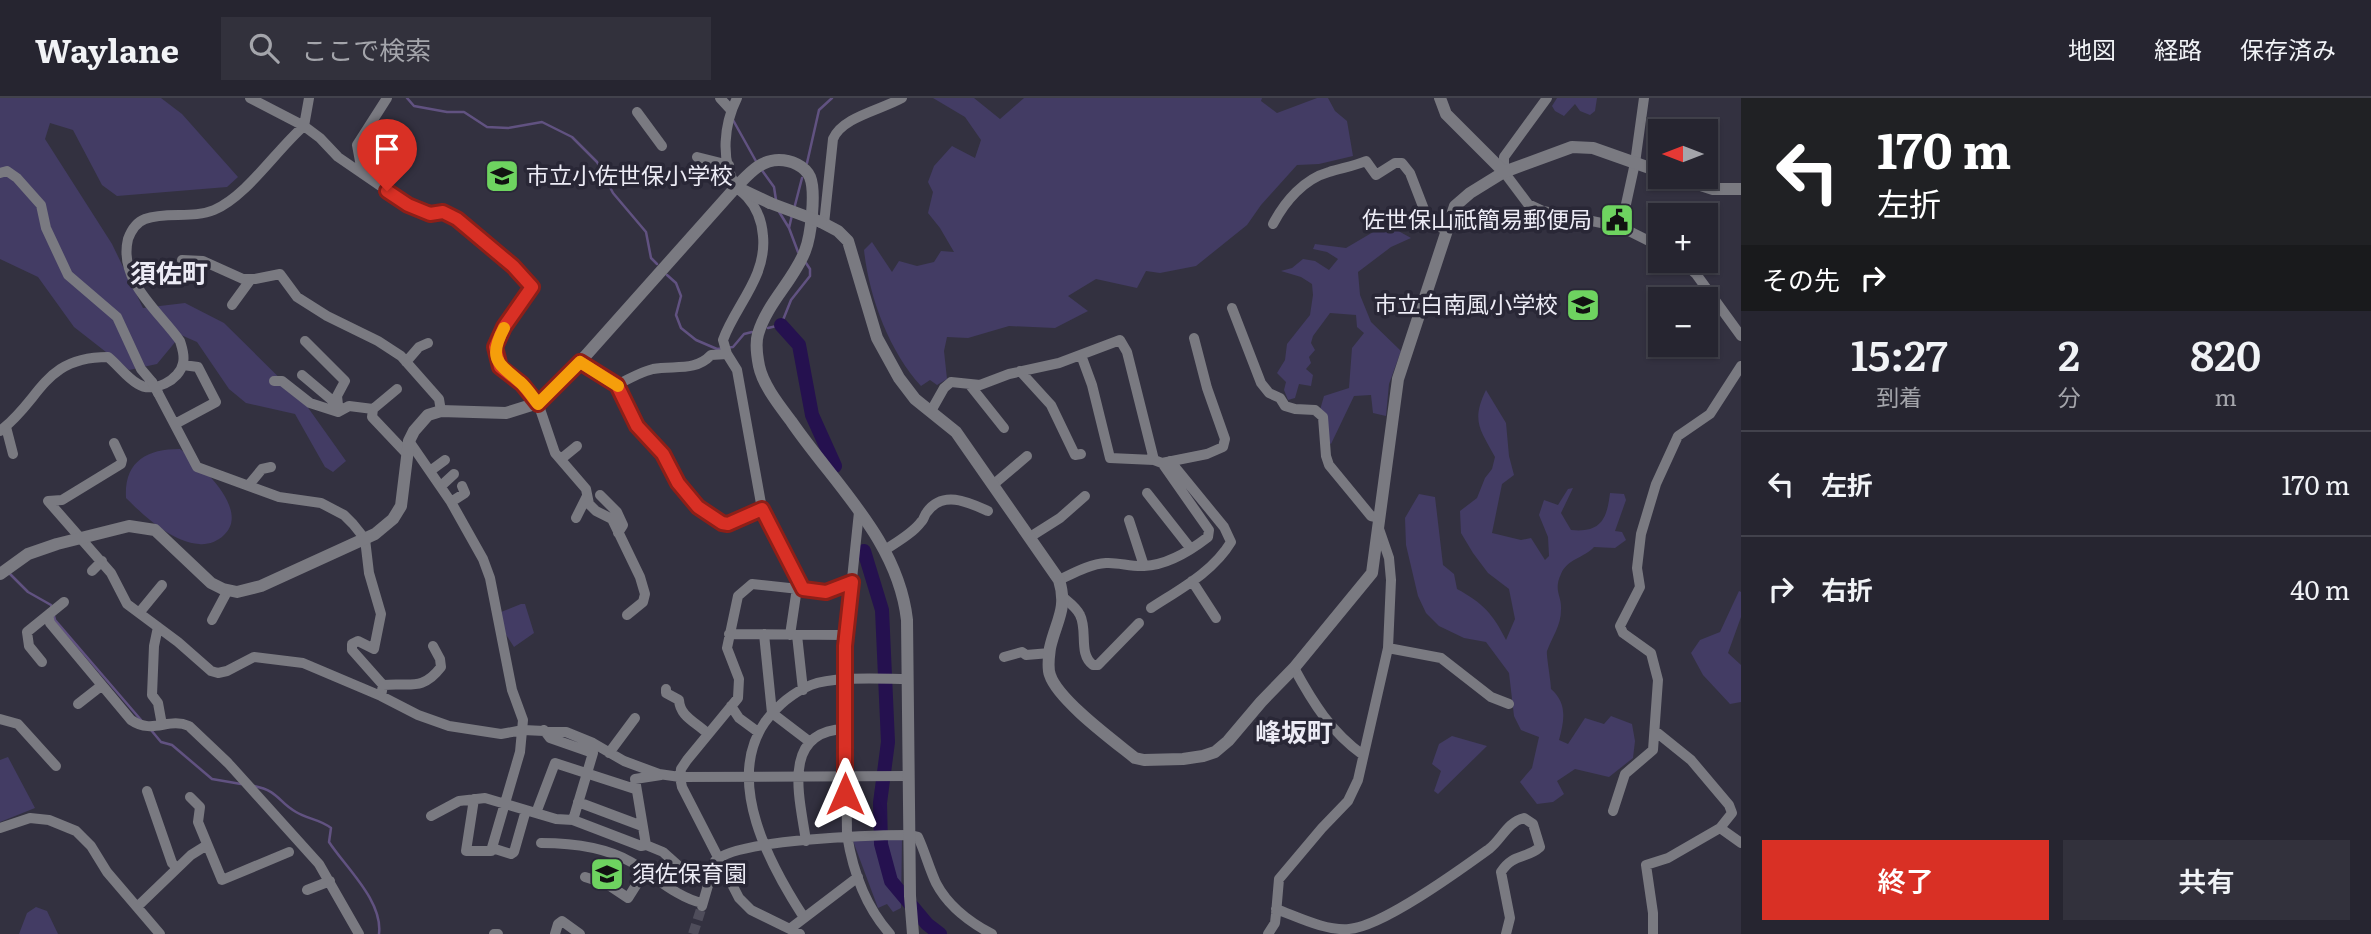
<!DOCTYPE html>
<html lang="ja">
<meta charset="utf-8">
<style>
:root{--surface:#262530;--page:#32313c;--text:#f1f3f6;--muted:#a4a5ab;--line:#42424c;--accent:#d93025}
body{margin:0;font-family:Literata,"Noto Sans JP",serif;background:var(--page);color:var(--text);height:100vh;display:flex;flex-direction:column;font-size:26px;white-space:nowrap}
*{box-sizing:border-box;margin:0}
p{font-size:23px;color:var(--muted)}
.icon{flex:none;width:38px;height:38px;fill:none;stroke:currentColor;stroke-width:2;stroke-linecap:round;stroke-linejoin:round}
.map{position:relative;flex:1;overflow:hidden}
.drawer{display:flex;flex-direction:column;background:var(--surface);width:630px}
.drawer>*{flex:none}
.top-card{background:#202124;color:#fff;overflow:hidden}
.needle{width:46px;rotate:270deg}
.controls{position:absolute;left:1648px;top:21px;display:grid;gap:14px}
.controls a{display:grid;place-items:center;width:70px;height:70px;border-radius:0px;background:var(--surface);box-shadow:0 2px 5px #0004,0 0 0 2px var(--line);font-size:35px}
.pin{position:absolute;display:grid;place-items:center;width:60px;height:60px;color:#fff;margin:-72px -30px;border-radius:50% 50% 50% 0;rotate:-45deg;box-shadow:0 0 7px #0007}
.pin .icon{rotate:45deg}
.me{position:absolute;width:77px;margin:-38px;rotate:0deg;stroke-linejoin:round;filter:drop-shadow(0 0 5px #0008)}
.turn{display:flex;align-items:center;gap:24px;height:147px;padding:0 21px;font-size:32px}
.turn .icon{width:91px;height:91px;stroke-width:2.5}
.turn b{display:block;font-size:49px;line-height:60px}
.then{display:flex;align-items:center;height:66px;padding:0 21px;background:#0003;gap:14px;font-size:26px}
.eta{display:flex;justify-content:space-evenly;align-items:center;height:119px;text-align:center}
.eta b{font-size:42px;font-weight:600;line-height:49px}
.action{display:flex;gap:14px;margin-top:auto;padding:14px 21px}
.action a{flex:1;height:80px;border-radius:0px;background:var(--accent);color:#fff;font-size:28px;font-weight:600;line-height:80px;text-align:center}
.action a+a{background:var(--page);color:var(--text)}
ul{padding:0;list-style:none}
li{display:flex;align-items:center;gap:21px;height:105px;padding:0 21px;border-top:2px solid var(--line)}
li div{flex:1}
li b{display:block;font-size:26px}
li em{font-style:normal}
header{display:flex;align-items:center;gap:42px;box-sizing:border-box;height:98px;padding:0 35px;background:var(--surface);border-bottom:2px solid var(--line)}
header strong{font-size:33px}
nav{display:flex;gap:38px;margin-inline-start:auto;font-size:24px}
.search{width:490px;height:63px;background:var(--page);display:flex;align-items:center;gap:18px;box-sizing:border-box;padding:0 24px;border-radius:0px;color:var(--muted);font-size:26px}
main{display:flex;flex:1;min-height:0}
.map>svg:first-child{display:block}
.green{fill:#433c64}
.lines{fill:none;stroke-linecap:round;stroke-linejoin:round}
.stream{stroke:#615281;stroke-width:2.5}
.river{stroke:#25114f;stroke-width:14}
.minor-tunnel{stroke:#4f4d5b;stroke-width:10;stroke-dasharray:10 5;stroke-linecap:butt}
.minor{stroke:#7a7a81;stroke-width:10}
.tertiary{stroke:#7a7a81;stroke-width:12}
.minor-bridge{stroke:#7a7a81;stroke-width:10}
.tertiary-bridge{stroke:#7a7a81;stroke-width:12}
.route-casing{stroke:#8d1f18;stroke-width:18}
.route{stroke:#d93025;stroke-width:12}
.slow{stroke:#f59e0b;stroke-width:12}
.labels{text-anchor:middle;stroke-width:7;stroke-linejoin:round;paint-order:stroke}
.poi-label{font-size:23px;fill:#ecebf5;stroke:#292736;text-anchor:start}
.quarter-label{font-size:26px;font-weight:bold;fill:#ecebf5;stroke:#292736}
</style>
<header>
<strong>Waylane</strong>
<div class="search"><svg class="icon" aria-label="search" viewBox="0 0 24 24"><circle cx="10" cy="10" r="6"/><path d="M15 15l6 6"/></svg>ここで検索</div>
<nav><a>地図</a><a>経路</a><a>保存済み</a></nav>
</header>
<main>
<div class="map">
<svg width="1741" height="836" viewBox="0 0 1741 836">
<rect width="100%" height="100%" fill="#333140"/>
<path class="green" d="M0,0H161L182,16L238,79L227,89L117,98L102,87L73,32L50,25L45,41L112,146L143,210L185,205L224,225L304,304L346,363L333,374L325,369L295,316L246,305L229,291L197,244L181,237L157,266L129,272L74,229L38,179L0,161Z
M933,0H974L1000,21L1024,0H1262L1261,3L1277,15L1317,0H1328L1335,13L1347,23L1353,58L1319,66L1297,67L1261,107L1247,127L1196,168L1160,175L1146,173L1137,190L1096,181L1068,198L1088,213L1055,230L1009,228L968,240L947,239L944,253L947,281L937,287L930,282L921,288C889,253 869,199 864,152L872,144L892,174L899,163L917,168L934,164L941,153L954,154L940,130L928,115L933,94L928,84L934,68L952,48L975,60L981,42L965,19Z
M1557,0H1597L1595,13L1590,17L1580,13L1575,6L1564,18L1555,13L1552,8Z
M1380,130H1393L1411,140L1391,149L1358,174L1360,197L1371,224L1401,253L1389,286L1386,318L1373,315L1371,297L1354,298L1331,346L1328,344L1318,319L1324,298L1349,290L1352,250L1364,235L1357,229L1356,217L1330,215L1313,238L1311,245L1315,252L1309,259L1311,265L1306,271L1313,277L1311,288L1299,286L1295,300L1288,302L1284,292L1286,284L1277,275L1285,262L1287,246L1310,217L1313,197L1312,186L1301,179L1281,173L1292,170L1303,161L1315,163L1329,172L1338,161L1327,154L1313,151L1315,146L1346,150Z
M1486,292L1506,325L1509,358L1514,377L1502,386L1492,435L1521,442L1531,440L1545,462L1549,458L1548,439L1539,417L1544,402L1558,407L1568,391L1573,390L1561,415L1571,432C1601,435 1607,421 1610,395L1624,396L1626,402L1615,433L1622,434L1626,442L1615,450L1594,449C1584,460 1567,461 1561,476C1553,493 1562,497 1561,512C1561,528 1552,539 1547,553C1546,557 1551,583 1551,591C1568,606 1564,623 1559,642L1568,646L1585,620L1604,626L1611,618L1632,626L1635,643L1633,660L1609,679L1575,671L1557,683L1564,696L1553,704L1537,706L1520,684L1532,670L1539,639L1521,632L1514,618L1509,575L1486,544L1464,540L1439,528L1426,515L1418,498L1406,447L1405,420L1419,396L1435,399L1443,467L1454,476L1457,491C1483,505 1493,516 1506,542L1515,521L1509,491L1488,475L1473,455L1461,435L1460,413L1477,400L1485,380L1492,371L1495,359C1480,331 1471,323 1486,292Z
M180,351C200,366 251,412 224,437C217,444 207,447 199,446C172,444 144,418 126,400C124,364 146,351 180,351Z
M1739,493L1741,494V519L1728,555L1741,567V604L1730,606L1703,577L1691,555L1700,542L1720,534Z
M521,506H525L534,535L514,549L505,535L501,514Z
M1452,638L1487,648L1438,696L1434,693L1441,673L1432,666L1439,646Z
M8,659L35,710L0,724V662Z
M902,741L901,810L893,814L887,806L878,810L853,743Z
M36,809L47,813L58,836H19L27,815Z"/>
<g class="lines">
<path class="stream" d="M407,0L414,8L447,14H464L487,29L508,30L542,24L572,39L597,64L613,95L646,134L651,160L657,166
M733,22L757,65
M807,65L819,12L832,0
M761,71L774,89L776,102
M794,111L802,80
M778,112L789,130
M792,117L789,130L798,154
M667,177L676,185L681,198L676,217L681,230L696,242L717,251L733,249L744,236L752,234
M768,230L781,227L791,202L810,178V171L806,165
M10,476L28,494L51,507L52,511
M54,518L55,522L141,622
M151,632L161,644L172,647L212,681L241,686
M254,688C279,693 278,704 296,714C307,721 320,721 331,730L329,744C346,770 383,803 379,836"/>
<path class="river" d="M781,227L799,247L812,317L835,368
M864,453L882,512L888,644L880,705L881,746L891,783L927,826L940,836"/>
<path class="minor-tunnel" d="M693,836L702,808"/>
<path class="minor" d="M250,0L304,28L320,40L338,59L408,107L430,116L444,114L457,121L527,182L532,189L500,238L495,249L496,261L500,269L522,286L538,305L555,355L586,391L589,406L596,413L612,421L640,479L645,496L643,504L627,517
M720,0L731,12
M737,0C724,26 720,62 736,88C738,92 744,95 747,99C757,110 762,124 763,138C767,179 735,208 723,242L727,256L737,272L762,411L803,491
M1547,0L1504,59V74L1528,106L1543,113L1621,129L1661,149
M637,14L662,48
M697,59L729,67
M362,74L357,47L387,0
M0,75L7,73L17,80L41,107L46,130L68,177L117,219L141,271L152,284
M824,126L833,41C842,19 881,12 902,0
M1273,126C1285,103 1304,81 1329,74C1342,70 1354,68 1366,63L1376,77L1395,65H1402L1410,75L1427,119L1446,133
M1621,129L1635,65L1644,0
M182,162L203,163L243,181H255L280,176L297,199L327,218L378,243L401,258L439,301L441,313
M1682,163L1696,176L1741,238
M232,207L251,181
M1232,210L1261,285L1269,295L1280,300L1285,308L1295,311L1315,312L1323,319L1326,358L1329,367L1371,418L1380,420
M305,243L345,283L337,298L338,307
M1081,257L1092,287L1110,360L1154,362L1162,365L1207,356L1223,349L1225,341L1207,290L1194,240
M406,264L419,249L428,245
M580,264L617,287L637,328L663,356L678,385L699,409L722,425L728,426L762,411
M1020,273L1051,307L1075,357L1081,356
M302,277L340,309
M274,283H282L310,305L338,314L349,308L373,311
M969,286L1004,330
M617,287C628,281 641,274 653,271C674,267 695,274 711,257L727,256
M397,291L373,311L372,319L407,356
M158,295L197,369L279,399L321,405L344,417L353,426L365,441L369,475L381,516L374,551L358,543L352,546V552L383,587L381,598
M931,313L944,290L951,284L980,287L1009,276L1059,265L1120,242L1127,254L1154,362
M175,326L216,304L198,269L183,267
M6,329L13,356
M0,333C42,301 43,259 108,259C118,267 127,280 138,286C153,296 180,282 183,265C185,257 182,250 180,243C159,213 118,183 128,141C131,133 137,124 145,121C166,113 193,121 214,112C247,98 277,51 304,28L309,0
M409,343L451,404L483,461L490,480L512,592L523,622L520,654L491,753H466L474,701
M114,345L122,362L121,366L62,402L48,403L111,475L127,506L178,544L211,573L218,575L227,573L254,559L303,565L381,598L418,617L449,628L501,636L523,632L566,634L593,645L624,663L659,676L680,679L908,678
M561,361L577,348
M430,373L445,362
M994,386L1027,358
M248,388L262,371L271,369
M441,388L454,376
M1147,395L1191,451
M600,397L617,414L623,427L618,435
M451,404L465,395L462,388
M859,414L845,548L847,737C853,774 865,808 890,836
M576,420L587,398
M1129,422L1144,468
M1030,439L1060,420L1085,398
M885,452C897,444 913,435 921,424C924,422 924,417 927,414C943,392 968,404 988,413
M92,473L102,463
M1059,482C1074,475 1090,466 1106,465C1118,464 1131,469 1144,468C1168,467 1190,453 1208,439L1209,432L1162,365
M1192,483L1216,520
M1064,500C1070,505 1077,510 1080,517C1088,533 1078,556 1093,567H1098L1139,525
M1151,510C1180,491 1213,474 1231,444L1224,429L1170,363
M139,515L162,487
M48,517L50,525L131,622C153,637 168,619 189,628L228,665L319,766L359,836
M212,522L228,492
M158,529L154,548L152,597L158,605L162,627
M729,536L846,537
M764,536L772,615L810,644
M790,537L797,490
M797,537L803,592
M1388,550L1441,560L1491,599L1509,606
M1004,559L1022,554L1026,557L1050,555
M42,564L29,548L27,534L64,504
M1294,570C1313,605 1331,634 1363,657
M383,587C409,584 422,594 441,569L440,561L433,548
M666,591V595L679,602C680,619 696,624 708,636
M78,606L101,588
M731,608L739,620L758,634
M0,621L18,626L56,668
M544,632L550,640L593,655L573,722
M1655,633L1691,662L1729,707L1732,715L1720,730L1741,745
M609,655L635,620
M147,693L172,765L177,770
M190,699L200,709L198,724L222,782L289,754
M578,704L642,728
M1613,713L1625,676L1653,652L1658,582L1651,555L1623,535L1620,528L1640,489L1637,470L1641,436L1656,386L1678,338L1710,316L1741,268
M536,715L555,665L635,691
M431,718L459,703L485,700L556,721L573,722L641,748L646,747L663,754L682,771L709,778
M0,730L30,720L49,722L76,733L91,748L107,774L160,836
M806,743C800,701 780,633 845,631
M541,745C571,745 605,749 631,764C655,778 676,799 702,805
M646,747L635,681L661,677
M492,750L511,756L514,754L526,712
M585,779L607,786L628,800L645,773
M307,792L330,783
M702,808L715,763C736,741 875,737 909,737L918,739C925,754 929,770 936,785C948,808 969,824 992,836
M137,809L191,757L207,747
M1276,811C1298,819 1325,833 1349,831C1382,829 1460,772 1489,751C1502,741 1507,724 1524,720L1533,726L1540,749C1527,761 1513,755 1501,774L1510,820L1506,836
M803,818C770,767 724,683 765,624C777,608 792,595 811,587C833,578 882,581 907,581
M791,830L858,779
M494,836H498
M555,836L558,826L562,823L580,836
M800,836L751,812L739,800L682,689L680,679L681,671L687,662L738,600L739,581L727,550L738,498L752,486L826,494L852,484
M1268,836L1275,825L1276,816L1279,781L1322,730L1348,703L1358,682L1388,550L1391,482L1389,460L1379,431
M1653,836V815L1646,767L1668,760L1720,730"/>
<path class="tertiary" d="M1440,0L1446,16L1504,74
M1676,79L1713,91H1741
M736,89L770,105
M821,124L838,133L848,143L877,240L899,280L915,301L956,334L1059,482C1068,511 1056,523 1050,550C1049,558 1047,569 1050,577C1058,602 1114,643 1135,660L1144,662L1183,661L1203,658L1215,654L1228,643L1261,604L1294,570L1372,475L1398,281L1455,108L1470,95L1504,74L1572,49L1593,50L1661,74
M0,476L28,456L57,446L129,428L155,432L211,485L223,491L237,494L261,488L375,436L393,421L401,408L409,343L414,333L428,317L441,313L506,315L538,305L580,264L736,89C749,76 760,62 779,62C791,62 805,68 810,79C816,94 811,138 805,153C794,182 767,205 758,236C755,246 757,258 759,268C763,287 779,307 791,323C834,386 898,442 907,522L910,798L913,836"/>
<path class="minor-bridge" d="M152,284L158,295"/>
<path class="tertiary-bridge" d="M770,105L821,124"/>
</g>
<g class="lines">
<g class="route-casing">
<path id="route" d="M387,93L408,107L430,116L443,114L457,121L513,168L532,189L504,229L495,249L500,269L522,286L538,306L580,264L617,287L637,328L663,356L678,385L698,409L722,425L728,426L762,411L803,491L826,494L852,484L845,548V696"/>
</g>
<use href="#route" class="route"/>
<path class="slow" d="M504,230C488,260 497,265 520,284C527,290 532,298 538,306L580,264L618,288"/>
</g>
<defs>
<g id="school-square" transform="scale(1.75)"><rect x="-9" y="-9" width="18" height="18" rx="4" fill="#6ed360" stroke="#292736"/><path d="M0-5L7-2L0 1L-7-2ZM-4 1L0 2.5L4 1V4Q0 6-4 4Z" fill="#111"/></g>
<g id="civic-square" transform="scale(1.75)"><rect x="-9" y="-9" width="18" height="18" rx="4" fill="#6ed360" stroke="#292736"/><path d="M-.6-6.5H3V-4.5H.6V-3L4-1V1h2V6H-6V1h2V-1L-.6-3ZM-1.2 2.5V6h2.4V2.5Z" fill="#111"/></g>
</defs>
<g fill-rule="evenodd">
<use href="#school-square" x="502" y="78"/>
<use href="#civic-square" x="1617" y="122"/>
<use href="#school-square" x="1583" y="207"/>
<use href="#school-square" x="607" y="776"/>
</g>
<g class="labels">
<g class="poi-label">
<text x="526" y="86">市立小佐世保小学校</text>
<text x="1592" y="130" text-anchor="end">佐世保山祇簡易郵便局</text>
<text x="1558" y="215" text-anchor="end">市立白南風小学校</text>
<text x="632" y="784">須佐保育園</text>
</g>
<g class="quarter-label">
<text x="169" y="185">須佐町</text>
<text x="1294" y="644">峰坂町</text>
</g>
</g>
</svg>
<div class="controls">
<a><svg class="needle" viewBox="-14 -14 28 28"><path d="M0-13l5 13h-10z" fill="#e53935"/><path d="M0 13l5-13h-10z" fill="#a4a5ab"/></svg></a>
<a>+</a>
<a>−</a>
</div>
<div class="pin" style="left:387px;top:93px;background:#d93025"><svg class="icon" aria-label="arrive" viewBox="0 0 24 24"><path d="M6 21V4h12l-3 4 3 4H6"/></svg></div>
<svg class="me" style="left:845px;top:696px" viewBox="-20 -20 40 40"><path d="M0-17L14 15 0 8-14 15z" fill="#d93025" stroke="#fff" stroke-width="4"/></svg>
</div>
<section class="drawer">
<div class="top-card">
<div class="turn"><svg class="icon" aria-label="left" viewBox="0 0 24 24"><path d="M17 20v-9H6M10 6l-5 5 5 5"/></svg><div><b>170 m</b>左折</div></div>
<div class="then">その先<svg class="icon" aria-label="right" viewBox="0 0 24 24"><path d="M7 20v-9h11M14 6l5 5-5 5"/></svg></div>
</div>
<div class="eta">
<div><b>15:27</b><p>到着</p></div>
<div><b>2</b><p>分</p></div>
<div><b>820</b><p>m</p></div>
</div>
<ul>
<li><svg class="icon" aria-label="left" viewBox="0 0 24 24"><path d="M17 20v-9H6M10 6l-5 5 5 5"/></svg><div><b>左折</b></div><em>170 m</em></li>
<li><svg class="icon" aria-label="right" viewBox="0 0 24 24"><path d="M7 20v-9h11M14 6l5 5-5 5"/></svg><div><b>右折</b></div><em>40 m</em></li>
</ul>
<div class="action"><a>終了</a><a>共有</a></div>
</section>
</main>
